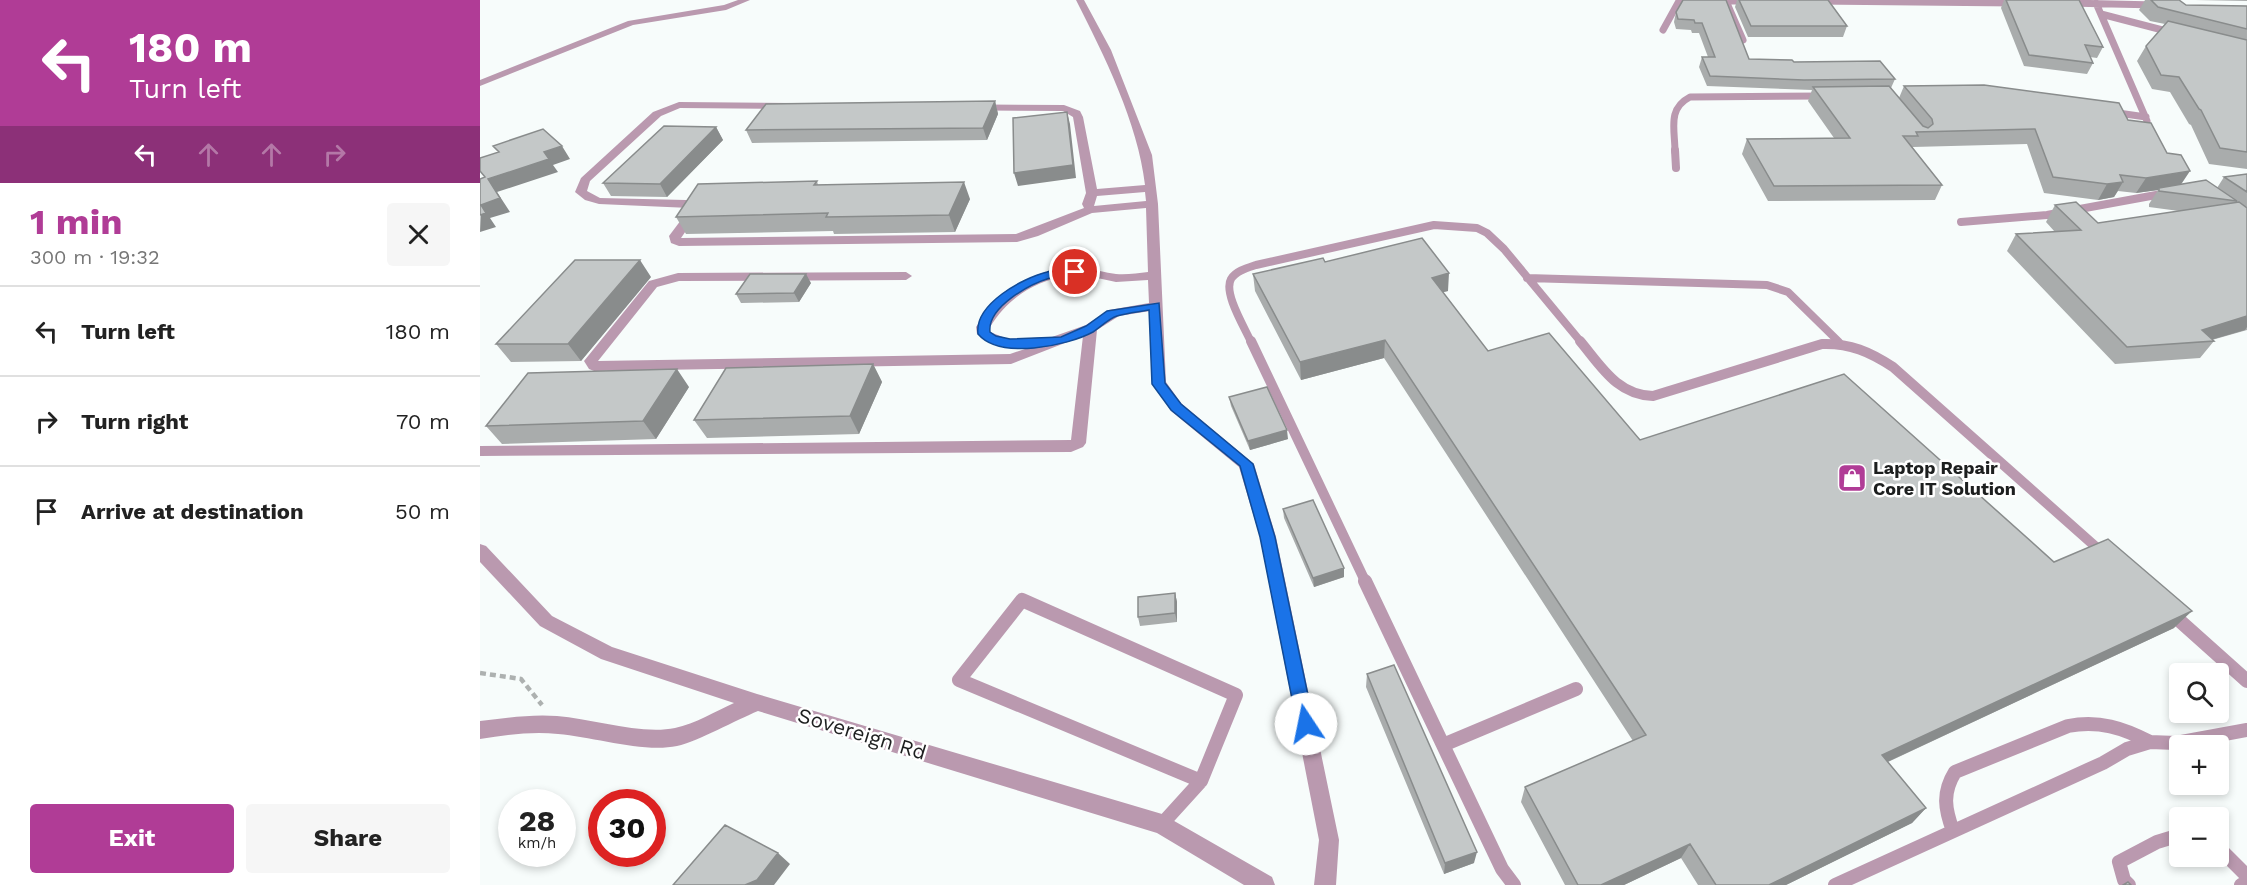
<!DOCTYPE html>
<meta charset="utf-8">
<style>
:root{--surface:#fff;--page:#f6f6f6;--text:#222;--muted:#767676;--line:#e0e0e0;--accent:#b03c96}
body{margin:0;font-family:"Work Sans",sans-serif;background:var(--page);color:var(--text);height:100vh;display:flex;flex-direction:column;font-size:22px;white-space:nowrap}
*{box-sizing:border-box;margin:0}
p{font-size:20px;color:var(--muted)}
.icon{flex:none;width:33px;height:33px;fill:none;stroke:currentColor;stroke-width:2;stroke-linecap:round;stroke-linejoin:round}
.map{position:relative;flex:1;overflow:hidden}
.sheet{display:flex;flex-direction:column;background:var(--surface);width:480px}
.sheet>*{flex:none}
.banner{background:#b03c96;color:#fff;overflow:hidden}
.buttons{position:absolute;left:1689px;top:663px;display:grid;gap:12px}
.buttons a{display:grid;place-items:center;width:60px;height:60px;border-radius:6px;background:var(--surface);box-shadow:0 3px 9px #0003;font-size:30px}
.speed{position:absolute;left:18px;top:789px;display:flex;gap:12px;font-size:30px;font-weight:700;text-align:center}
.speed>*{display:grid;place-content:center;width:78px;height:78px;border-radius:50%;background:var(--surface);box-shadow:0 3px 9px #0003;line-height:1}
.speed small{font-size:15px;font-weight:400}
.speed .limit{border:9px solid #d22;background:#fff;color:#111}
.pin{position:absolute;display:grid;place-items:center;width:51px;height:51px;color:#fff;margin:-26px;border:3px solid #fff;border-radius:50%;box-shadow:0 2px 6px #0007}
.me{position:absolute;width:66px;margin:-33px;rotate:349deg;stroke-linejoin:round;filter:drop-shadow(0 0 4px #0008)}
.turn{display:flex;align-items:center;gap:21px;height:126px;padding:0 30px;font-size:27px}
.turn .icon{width:78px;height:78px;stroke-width:2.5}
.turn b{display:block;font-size:42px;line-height:51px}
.lanes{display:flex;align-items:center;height:57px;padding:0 30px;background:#0003;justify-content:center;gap:30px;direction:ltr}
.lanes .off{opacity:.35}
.round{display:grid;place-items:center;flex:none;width:63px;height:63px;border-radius:6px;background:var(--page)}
.overview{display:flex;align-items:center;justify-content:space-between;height:102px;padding:0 30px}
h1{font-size:36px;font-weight:700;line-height:45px;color:var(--accent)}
.action{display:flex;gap:12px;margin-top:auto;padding:12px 30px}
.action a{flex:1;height:69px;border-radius:6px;background:var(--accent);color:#fff;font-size:24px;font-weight:700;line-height:69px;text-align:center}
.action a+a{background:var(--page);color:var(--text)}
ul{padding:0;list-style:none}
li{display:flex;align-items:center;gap:18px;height:90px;padding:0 30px;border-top:2px solid var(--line)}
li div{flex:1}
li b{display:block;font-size:22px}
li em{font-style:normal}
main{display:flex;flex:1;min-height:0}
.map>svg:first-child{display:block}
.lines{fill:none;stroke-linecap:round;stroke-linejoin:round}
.path{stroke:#adb1b0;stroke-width:4.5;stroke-dasharray:6 4;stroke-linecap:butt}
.service-far3{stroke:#ba99af;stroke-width:7}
.service-far2{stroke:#ba99af;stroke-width:8}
.service-far1{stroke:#ba99af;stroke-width:10}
.service{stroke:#ba99af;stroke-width:14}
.minor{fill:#ba99af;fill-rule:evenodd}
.wall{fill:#a9acac}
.shaded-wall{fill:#898c8c}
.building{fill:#c4c8c8;stroke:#898c8c;stroke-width:1.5}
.route{fill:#1a73e8;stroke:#114b97;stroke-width:1.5}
.labels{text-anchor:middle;stroke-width:5;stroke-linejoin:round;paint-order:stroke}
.poi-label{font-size:18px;font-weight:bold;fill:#1d1f1f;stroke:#fff;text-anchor:start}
.near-street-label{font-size:21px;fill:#1d1f1f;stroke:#fff}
</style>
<main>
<section class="sheet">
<div class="banner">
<div class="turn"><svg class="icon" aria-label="left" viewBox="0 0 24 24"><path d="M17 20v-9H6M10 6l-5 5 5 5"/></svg><div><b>180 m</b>Turn left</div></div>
<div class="lanes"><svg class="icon" aria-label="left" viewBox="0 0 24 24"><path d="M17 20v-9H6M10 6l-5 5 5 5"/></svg><svg class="icon off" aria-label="ahead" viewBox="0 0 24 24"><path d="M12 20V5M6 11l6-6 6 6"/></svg><svg class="icon off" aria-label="ahead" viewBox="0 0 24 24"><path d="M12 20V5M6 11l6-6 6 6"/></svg><svg class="icon off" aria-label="right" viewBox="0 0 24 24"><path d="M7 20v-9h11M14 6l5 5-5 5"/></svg></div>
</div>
<div class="overview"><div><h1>1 min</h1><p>300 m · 19:32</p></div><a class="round"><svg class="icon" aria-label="close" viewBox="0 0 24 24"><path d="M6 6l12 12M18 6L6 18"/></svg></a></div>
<ul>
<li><svg class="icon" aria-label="left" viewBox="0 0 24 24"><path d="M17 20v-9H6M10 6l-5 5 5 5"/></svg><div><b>Turn left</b></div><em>180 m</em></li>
<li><svg class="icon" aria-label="right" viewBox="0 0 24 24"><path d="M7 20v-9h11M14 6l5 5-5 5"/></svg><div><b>Turn right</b></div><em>70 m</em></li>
<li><svg class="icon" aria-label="arrive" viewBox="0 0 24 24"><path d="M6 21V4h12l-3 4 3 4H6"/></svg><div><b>Arrive at destination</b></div><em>50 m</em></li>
</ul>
<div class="action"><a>Exit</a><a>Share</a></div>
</section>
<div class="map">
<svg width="1767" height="885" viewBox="0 0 1767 885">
<rect width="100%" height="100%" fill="#f7fcfb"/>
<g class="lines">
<path class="path" d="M0,673L41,679L62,705"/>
<path class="service-far3" d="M1233,1H1269
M1246,1L1263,40
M1335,1L1536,3
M1587,3L1677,5
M1616,3L1667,121
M1621,14L1694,33
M1183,30L1199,1H1215
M1631,112L1666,117
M1195,152C1195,129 1187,109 1210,97L1343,96"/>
<path class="service-far2" d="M1195,150L1196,168
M1481,222L1567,215L1687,193
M1047,278L1287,285L1308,292L1359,342
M771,342C765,328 743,293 751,279C756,271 767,268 776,265L954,225L997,228L1007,233L1024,249L1101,342"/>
<path class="service-far1" d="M771,341L886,583
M1100,341C1121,366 1137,395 1173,396L1342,344C1370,343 1390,352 1413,367L1625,555"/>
<path class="service" d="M885,581L1022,869L1034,885
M542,600L756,695L721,781L479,680Z
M1691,613L1767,681
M963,745L1096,689
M682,824L721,781
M1473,831C1465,809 1462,793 1475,772L1588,726C1619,720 1643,728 1670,742
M1738,847L1767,876
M1355,885L1623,763L1647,749L1670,742L1696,743L1767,730
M1649,885L1644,880L1639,862L1677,842L1700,835
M1761,885L1767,882"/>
<path class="minor" d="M258,0H270L246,10L153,25L0,86V80L148,21L244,5Z
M596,0H604L631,50L672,155L678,204L686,382L701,403L774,464L796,537L859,840L856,885H834L839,840L780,537L759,467L691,411L672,383L670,311L639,316L617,330L606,443L603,447L591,452L0,456V446L591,440L603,336L531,364L114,371L109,369L104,361L169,281L198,273L426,272L432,276L426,280L199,281L177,287L118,361L530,354L545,349L511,343L497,334L496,327C521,289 557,265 604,268C615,269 625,273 636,274C647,275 658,273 668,272L666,208L612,213L558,236L537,242L199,246L191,243L189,236L210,208L119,204L105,200L95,192L101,178L173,112L199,102L584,105L600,111L603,117L617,189L665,185C658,123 624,55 596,0ZM200,108L583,111L593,117L606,193L602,204L604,208L536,234L201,238L223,206L221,204L206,200L120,198L107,191L110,181L181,116ZM665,192L666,201L614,206L617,196ZM588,276H608L636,282L668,280L669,303L629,310L606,325L572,337L528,339L510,332V327C528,298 554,281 588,276Z
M0,544L6,546L72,616L132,647L277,694L682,814L792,877L795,885H764L677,833L278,711C256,720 219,741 197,746C163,753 114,737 78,734C52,731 26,735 0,739V721C26,718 51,714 77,716C114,719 161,735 195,728C215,724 236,711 254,703L121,659L60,626L0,562Z"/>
</g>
<path class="wall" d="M1203,0L1269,59L1314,62L1415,79L1411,88L1419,98L1424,86L1648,120L1701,184L1737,188L1744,177L1767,174V330L1732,340L1734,341L1720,358L1635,364L1527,251L1536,234L1575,232L1566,222L1575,205L1618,223L1699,211L1669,207V204L1678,190L1656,193L1638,191L1634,197L1618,200L1564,193L1547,144L1433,147V148L1462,185L1455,200L1288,201L1262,154L1267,139L1354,138L1328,101L1332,90L1227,86L1219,67L1222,57H1228L1219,33H1212L1211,30L1196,29L1194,22L1196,12Z
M1257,0H1348L1367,26L1363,37H1268L1255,7Z
M1524,0H1599L1623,47L1617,58L1610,57L1613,63L1607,74L1544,66L1521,8Z
M1665,0H1699L1706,5L1767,6V169L1729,164L1711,125L1709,124L1690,92L1672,89L1657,61L1666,46L1685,24L1670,21L1659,10Z
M1715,0H1767V1Z
M515,101L518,114L507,140L272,143L266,130Z
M236,127L243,140L187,197L131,196L123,183Z
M337,181L338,185L490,199L475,232L354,234L353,231L206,234L196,217Z
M845,262L968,291L963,292L1008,351L1160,440L1574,562L1694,628L1408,762L1446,808L1432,823L1306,885H1218L1201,858L1144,885H1085L1041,802L1045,787L1153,741L904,358L821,380L775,291L773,274Z
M171,277L101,361L31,362L16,344Z
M331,283L319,302L261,303L256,294Z
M393,364L402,382L379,434L227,438L214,420Z
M209,387L176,439L22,444L6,426Z
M749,397L808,439L770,450L751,406Z
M803,509L864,568V577L834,587L804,518Z
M695,593L697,602V622L660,626L658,617Z
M887,674L994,863L964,874L886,687Z"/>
<path class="shaded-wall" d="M515,101L518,114L507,140L503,128Z
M587,112L590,124L596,178L538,186L534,173Z
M236,127L243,140L187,197L180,184Z
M82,146L90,159L73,165L78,172L17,192L30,212L10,218L16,227L0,232L1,205L8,179L64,152Z
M1710,171L1700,186L1679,188L1678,190L1656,193L1666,178Z
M484,182L490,199L475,232L469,215Z
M1643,182L1634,197L1618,200L1627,184Z
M160,260L171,277L101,361L88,344Z
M969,273L968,291L951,295L952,278Z
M326,274L331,283L319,302L314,293Z
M1767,316V327L1765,330L1727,341L1722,330Z
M905,340L904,358L821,380L820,362Z
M393,364L402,382L379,434L370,416Z
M197,369L209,387L176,439L163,421Z
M807,430L808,439L770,450L768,441Z
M864,568V577L834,587L833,578Z
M695,593L697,602V622L695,613Z
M1712,611L1694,628L1390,770L1402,755Z
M1446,808L1432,823L1306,885H1289Z
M1210,844L1201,858L1144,885H1121Z
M997,852L994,863L964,874L965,863Z
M298,853L310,864L294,885H265Z"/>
<path class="building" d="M1203,0H1246L1269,59L1312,60L1314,62L1400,61L1415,79L1324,80L1230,76L1222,57H1235L1222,23H1215L1214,20L1198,19L1196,12Z
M1259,0H1348L1367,26H1271Z
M1526,0H1599L1623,47L1605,45L1613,63L1549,55Z
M1671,0H1699L1706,5L1767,6V29L1678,7Z
M1688,21L1767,40V152L1740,148L1721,110L1719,109L1699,77L1681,75L1666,46Z
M1504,85L1639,103L1648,120L1671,123L1687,153L1701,155L1710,171L1666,178L1640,175L1643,182L1627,184L1573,177L1555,129L1436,132L1438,136H1423L1462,185L1294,186L1267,139L1370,138L1333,87L1409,86L1443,126L1448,128L1453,124L1452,119L1424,86Z
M515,101L503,128L266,130L286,104Z
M587,112L593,165L534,173L533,118Z
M184,126L236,127L180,184L123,183Z
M63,129L82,146L64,152L69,159L8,179L20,198L1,205L6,213L0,215V179L5,177L0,171V158L19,152L13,146Z
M1767,174V192L1744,177Z
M1726,180L1757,201L1679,191V188Z
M337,181L334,185L484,182L469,215L346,217L348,213L196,217L218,184Z
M1596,202L1618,223L1759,202L1767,208V316L1722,330L1734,341L1647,347L1536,234L1601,230L1575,205Z
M942,238L969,273L952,278L1008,351L1069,333L1160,440L1364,374L1574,562L1628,539L1712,611L1402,755L1446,808L1289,885H1236L1210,844L1121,885H1098L1045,787L1166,735L905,340L820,362L773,274L843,258L845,262Z
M95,260H160L88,344H16Z
M270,274H326L314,293L256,294Z
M393,364L370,416L214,420L246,368Z
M197,369L163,421L6,426L48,373Z
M787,387L807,430L768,441L749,397Z
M833,500L864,568L833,578L803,509Z
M695,593V613L658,617V597Z
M914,665L997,852L965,863L887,674Z
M245,825L298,853L277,880L265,885H193Z
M1648,882L1651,885H1643Z"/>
<path class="route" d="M595,268L600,272L599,274C589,276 579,275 570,278C550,284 507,307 510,332L516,336L530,339L581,337L606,326L627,311L679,303L685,383L701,404L773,464L795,537L834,724L832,729L826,732L819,729L817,724L780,537L760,466L691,410L672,384L669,310C658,312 647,313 637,316C628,319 621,327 613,332C587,346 520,360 498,334C494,304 543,278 567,272C576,269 585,269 595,268Z"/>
<defs>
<g id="shop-square" transform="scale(1.5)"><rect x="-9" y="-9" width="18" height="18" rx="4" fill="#b03c96" stroke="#fff"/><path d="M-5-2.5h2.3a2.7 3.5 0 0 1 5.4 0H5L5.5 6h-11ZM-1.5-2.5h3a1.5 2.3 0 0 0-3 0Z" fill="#fff"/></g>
</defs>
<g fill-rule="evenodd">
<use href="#shop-square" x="1372" y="478"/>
</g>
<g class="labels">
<g class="poi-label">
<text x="1393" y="474">Laptop Repair<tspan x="1393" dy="21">Core IT Solution</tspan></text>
</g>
<g class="near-street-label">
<text transform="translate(382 734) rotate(17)" y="7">Sovereign Rd</text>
</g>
</g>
</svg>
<div class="buttons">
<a><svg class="icon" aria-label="search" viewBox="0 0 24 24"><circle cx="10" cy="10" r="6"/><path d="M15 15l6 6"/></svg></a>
<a>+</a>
<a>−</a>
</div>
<div class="speed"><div>28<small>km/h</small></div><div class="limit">30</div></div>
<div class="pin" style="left:595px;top:272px;background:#d93025"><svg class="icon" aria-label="arrive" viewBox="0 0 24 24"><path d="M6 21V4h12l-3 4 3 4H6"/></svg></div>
<svg class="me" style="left:826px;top:724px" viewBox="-20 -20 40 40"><circle r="19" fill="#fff"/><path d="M0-13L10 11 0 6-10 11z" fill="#1a73e8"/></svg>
</div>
</main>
